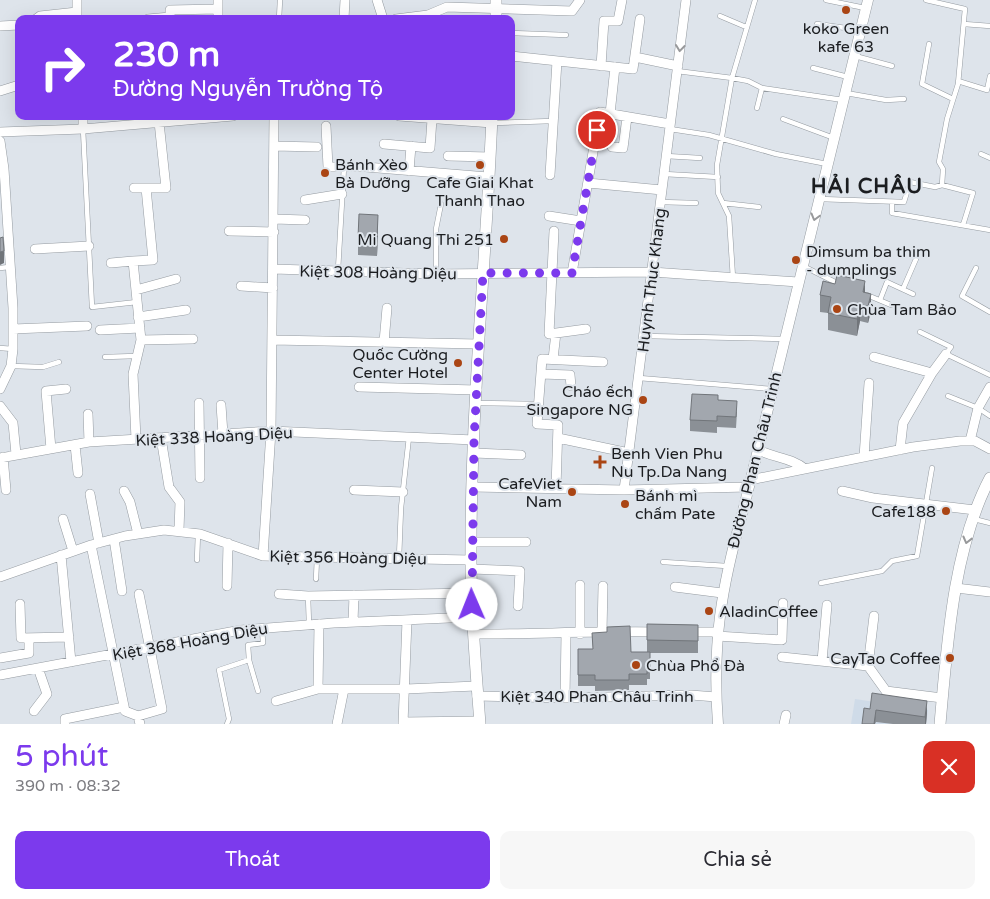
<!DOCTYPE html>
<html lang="vi">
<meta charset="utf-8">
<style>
:root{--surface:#fff;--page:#f7f7f7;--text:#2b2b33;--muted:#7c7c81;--accent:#7c3aed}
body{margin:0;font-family:"Varela Round",sans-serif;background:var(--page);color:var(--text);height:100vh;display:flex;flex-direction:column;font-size:19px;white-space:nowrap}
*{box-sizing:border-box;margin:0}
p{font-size:16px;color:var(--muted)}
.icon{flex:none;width:28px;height:28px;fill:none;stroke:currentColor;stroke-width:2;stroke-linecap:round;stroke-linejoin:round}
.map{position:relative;height:724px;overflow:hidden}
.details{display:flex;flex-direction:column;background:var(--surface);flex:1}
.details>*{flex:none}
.banner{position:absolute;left:15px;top:15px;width:500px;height:105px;border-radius:10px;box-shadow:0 5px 20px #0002;background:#7c3aed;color:#fff;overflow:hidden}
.pin{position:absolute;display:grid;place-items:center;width:42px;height:42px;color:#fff;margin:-21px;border:2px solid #fff;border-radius:50%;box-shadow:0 1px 5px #0007}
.me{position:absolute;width:55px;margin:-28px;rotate:359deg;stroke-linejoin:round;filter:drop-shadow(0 0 4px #0008)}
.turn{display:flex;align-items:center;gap:18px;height:105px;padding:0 15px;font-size:22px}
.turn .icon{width:65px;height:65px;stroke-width:2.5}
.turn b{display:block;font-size:35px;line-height:42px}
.round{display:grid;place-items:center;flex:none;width:52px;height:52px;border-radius:10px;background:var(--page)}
.headline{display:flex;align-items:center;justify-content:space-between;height:85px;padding:0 15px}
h1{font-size:30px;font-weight:600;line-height:38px;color:var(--accent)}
.button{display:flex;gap:10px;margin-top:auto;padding:10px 15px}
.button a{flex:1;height:58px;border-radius:10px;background:var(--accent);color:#fff;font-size:20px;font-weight:600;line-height:58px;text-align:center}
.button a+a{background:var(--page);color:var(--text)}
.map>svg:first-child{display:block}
.built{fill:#cfdbe8}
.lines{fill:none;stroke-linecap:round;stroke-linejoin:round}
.service-casing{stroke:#959ba1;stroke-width:5.5}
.minor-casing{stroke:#959ba1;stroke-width:10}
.tertiary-casing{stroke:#959ba1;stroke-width:11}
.secondary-casing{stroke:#959ba1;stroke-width:12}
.service{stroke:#fff;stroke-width:4.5}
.minor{stroke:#fff;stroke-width:9}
.tertiary{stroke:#fff;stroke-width:10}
.secondary{stroke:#fff;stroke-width:11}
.wall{fill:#8b9096}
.shaded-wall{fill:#71757a}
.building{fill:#a2a7ae;stroke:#71757a}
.oneway{stroke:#98999b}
.route{stroke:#7c3aed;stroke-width:9;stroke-dasharray:0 16.2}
.poi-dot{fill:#aa4514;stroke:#dee4eb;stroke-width:2}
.labels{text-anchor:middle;stroke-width:4;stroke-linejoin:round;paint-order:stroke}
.poi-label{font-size:16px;fill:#1b1d20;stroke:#dee4eb;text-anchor:start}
.street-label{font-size:16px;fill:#1b1d20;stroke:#dee4eb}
.district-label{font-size:21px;font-weight:bold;letter-spacing:1px;fill:#1b1d20;stroke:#dee4eb}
</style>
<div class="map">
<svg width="990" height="724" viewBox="0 0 990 724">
<rect width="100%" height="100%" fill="#dee4eb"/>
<path class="built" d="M855,699L928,710L926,724H851Z"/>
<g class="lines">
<g class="service-casing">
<path id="service" d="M826,0L865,8
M926,0L965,9L958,84L947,119L939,162L943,169L942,185
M720,16L746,27
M279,19L280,0
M817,24L860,30
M964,24L990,26
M511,33L566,35
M929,44L922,84L953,99
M855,56L892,66
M813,68L848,77
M677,71L732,78L748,81L762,88L843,100
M958,81L987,90L990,76
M846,93L886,100L904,99
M757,108L762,88
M783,119L834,138
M493,123L552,121
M83,129L92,307L137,302
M670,129L709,135L776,154L827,164
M981,154L990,158
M666,156L700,158
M664,174L718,177
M820,199L904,202L910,182L935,187L942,185L973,193L963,225
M660,202L696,203
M892,202V213L990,230
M723,203L759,207
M803,266L839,284
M0,268L9,267
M976,268L962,296L990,312
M338,270L344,167
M436,274V229L441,204
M733,278L729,216L718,193L717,165L732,78L755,0
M903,289L916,259
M867,295L891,305
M880,300L887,282L913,294
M920,332L951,347L946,354L990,375
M644,336L784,339
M0,348L13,349
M105,357L136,356
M11,366L43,367L59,362
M639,378L772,389
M948,396L978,408L990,416
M476,403L539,404
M974,519L990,523
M399,558L401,508L409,437
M197,560L198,533
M663,562L727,566
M316,579L317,558
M821,583L882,571L892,561L917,556L932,468
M308,596L309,624
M249,660L248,645L263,643L262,628
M227,724L229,719L219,670L249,660L258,691"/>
</g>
<g class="minor-casing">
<path id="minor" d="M77,0V19
M377,0L383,19
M36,19L40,16L77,12
M148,19L170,17
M170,19V10L218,9
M218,19V0
M344,19L345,0
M396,19L428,15L447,7L572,11L580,0
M0,26L19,25
M511,56L633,69L640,19
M635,57L678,66
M601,66L604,21H618L622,0
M0,91L19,85
M610,114L615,67
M83,116V129
M399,116L492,123
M326,126L328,167H366L488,177
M0,132L83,129L233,116
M0,141L4,169L13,308V349L11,366L0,389
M384,144L430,148L432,119
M274,146L317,147
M612,147L623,148L627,117
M448,156L490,157
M409,171L411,146
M550,175L557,61
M588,183L662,190
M134,188H166L159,122
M305,200L342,194
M549,216L581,221
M274,219L305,220
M229,231L274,232
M554,231L549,334L586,329
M35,249L89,246
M133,261L153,260L146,188
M111,263L133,261L141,340L133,374L136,439
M273,269L436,274L652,272L798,282
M572,273L600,112L670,124
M241,286L273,288
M136,290L176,279
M138,317L186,310
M13,329L87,326
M100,330L140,328
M141,340L193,339
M272,340L479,344
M384,342L387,308
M874,357L932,373
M553,359L556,333
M541,374L570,375L571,386
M359,387L477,390
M199,403L200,478
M221,405L223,434
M0,406L13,423L16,454
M88,414L89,442
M161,438L169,487L180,502L179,530
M558,438L629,453
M970,441L978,408L990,387
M75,445L78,473
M51,449L46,391L66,389
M757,449C772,458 791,457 805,469
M900,450L903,423L932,373L946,354
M474,453L521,455
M3,457L6,490
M864,457L869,383
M0,458L89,442L271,431L474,440
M750,480L913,447L960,441H975L990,449
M473,487L624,490L748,487
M556,488L558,425L537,424L542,359L603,362
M354,490L403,492
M624,490L686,0
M124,491L130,502L138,534
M842,491L873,498L975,510
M90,494L99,543
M63,519L73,551
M114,539L122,591
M472,542H526
M91,545L125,711L138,716L140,724
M61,555L71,662
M263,556L271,431L274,116
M471,569L520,571L518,606
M0,577L91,545L125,536L164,530L200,534L263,556L471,560
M580,585V634
M227,586L228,543
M675,587L722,593
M956,588L990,592
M279,594L308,596L472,593
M20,604L21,638L69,637
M353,622L354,595
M602,632L603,586
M686,632H717
M473,634C535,634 596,631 658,632
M717,636L782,640L783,603
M782,657L868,666L886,691L942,698
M0,658L29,653V639
M822,661L827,605
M868,666L874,616
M0,675L241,630L334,623L472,617
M318,689L319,624
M477,696L565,698L691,695L716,697
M565,698L566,634
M276,701L318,689H406L476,686
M34,711L47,694L38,668
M138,716L162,709L139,594
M403,722L480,721
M65,724V719L124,707
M337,724L344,689
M403,724L407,620
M784,724L786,715"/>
</g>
<g class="tertiary-casing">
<path id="tertiary" d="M718,724C712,644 721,588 743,511L868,0"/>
</g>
<g class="secondary-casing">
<path id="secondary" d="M496,19V0
M480,724C476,670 471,616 471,562C470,413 486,265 492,116
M940,724C947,646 953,548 990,478"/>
</g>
<use href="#service" class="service"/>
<use href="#minor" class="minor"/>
<use href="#tertiary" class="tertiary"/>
<use href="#secondary" class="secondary"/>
</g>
<path class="wall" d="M378,232L377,256L358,255V238Z
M865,293L871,311L868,323L860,321L857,336L828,330V313L820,312V295Z
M718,400L737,412L736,428L717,427V433L690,431V420Z
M647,624L698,625V653H650V679H647V685H629V690L595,691V686H578V649H593L592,633L631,652H647Z
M870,709L927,713L926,724H893L876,722L875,724H862Z"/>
<path class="shaded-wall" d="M378,215V232L377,256V239Z
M4,251V263L0,265V252Z
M865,281V298L863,292Z
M871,294V311L868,323V306Z
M860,305V321L857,336V319Z
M927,701V713L926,724H925V717Z
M876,710L875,724H874Z"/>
<path class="building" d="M359,214L378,215L377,239L358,238Z
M3,237L4,251L0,252V238Z
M837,275L865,281L863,292L871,294L868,306L860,305L857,319L828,313L831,297L820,295L823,281L835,284Z
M692,394L718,395V400L737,401L736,417L717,416V421L690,420Z
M647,624L698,625V641L647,640Z
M630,626L631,652H650V669H647V674H629V680H595V675H578V649H593L592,633L607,632V627Z
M872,693L927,701L925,717L876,710L874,724H862L864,708L870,709Z"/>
<defs><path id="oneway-chevron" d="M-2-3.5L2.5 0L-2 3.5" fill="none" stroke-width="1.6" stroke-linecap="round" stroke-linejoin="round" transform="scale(1.25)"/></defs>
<g class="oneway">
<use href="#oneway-chevron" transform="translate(680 48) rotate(97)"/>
<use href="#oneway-chevron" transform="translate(815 217) rotate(105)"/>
<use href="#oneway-chevron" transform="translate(967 540) rotate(104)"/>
</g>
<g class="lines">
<path class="route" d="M472,605L474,440L483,273H572L597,130"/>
</g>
<g class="poi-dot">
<circle cx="846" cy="10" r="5"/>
<circle cx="480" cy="165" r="5"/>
<circle cx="325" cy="173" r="5"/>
<circle cx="504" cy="239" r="5"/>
<circle cx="796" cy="260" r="5"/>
<circle cx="837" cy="309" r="5"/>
<circle cx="458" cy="363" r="5"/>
<circle cx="643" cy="400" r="5"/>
<path d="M597.5 454.5h5v5h5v5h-5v5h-5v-5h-5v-5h5z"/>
<circle cx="572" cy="492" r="5"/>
<circle cx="625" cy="504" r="5"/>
<circle cx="946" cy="511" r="5"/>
<circle cx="709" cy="611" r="5"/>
<circle cx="950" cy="658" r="5"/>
<circle cx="636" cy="665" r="5"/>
</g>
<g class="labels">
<g class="poi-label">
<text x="846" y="34" text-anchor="middle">koko Green<tspan x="846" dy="18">kafe 63</tspan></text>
<text x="335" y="170">Bánh Xèo<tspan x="335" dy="18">Bà Dưỡng</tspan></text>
<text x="480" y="188" text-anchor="middle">Cafe Giai Khat<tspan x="480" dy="18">Thanh Thao</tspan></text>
<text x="494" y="245" text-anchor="end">Mi Quang Thi 251</text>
<text x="806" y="257">Dimsum ba thim<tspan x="806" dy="18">- dumplings</tspan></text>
<text x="847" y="315">Chùa Tam Bảo</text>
<text x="448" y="360" text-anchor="end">Quốc Cường<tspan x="448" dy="18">Center Hotel</tspan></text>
<text x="633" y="397" text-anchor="end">Cháo ếch<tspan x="633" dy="18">Singapore NG</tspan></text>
<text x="611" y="459">Benh Vien Phu<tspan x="611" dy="18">Nu Tp.Da Nang</tspan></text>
<text x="562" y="489" text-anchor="end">CafeViet<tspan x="562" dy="18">Nam</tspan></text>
<text x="635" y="501">Bánh mì<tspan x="635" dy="18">chấm Pate</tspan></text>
<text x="936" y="517" text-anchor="end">Cafe188</text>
<text x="719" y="617">AladinCoffee</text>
<text x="940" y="664" text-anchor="end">CayTao Coffee</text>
<text x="646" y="671">Chùa Phổ Đà</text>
</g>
<g class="street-label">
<text transform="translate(378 272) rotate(1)" y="6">Kiệt 308 Hoàng Diệu</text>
<text transform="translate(651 280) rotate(-83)" y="6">Huynh Thuc Khang</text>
<text transform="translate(214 436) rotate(-3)" y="6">Kiệt 338 Hoàng Diệu</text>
<text transform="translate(754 460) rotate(-76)" y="6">Đường Phan Châu Trinh</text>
<text transform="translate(348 557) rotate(1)" y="6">Kiệt 356 Hoàng Diệu</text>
<text transform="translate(190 641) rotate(-10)" y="6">Kiệt 368 Hoàng Diệu</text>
<text x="597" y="702">Kiệt 340 Phan Châu Trinh</text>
</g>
<g class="district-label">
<text x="867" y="193">HẢI CHÂU</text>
</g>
</g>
</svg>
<div class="pin" style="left:597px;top:130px;background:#d93025"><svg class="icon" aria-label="arrive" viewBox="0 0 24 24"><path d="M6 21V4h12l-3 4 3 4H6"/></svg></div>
<svg class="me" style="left:472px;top:605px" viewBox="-20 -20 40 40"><circle r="19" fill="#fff"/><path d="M0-13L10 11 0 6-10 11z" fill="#7c3aed"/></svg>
<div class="banner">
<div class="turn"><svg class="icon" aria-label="right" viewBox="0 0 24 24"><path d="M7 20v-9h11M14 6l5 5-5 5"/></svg><div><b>230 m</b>Đường Nguyễn Trường Tộ</div></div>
</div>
</div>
<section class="details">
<div class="headline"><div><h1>5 phút</h1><p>390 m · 08:32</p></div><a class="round" style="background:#d93025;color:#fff"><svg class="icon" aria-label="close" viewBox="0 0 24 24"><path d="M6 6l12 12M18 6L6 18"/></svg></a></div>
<div class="button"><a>Thoát</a><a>Chia sẻ</a></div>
</section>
